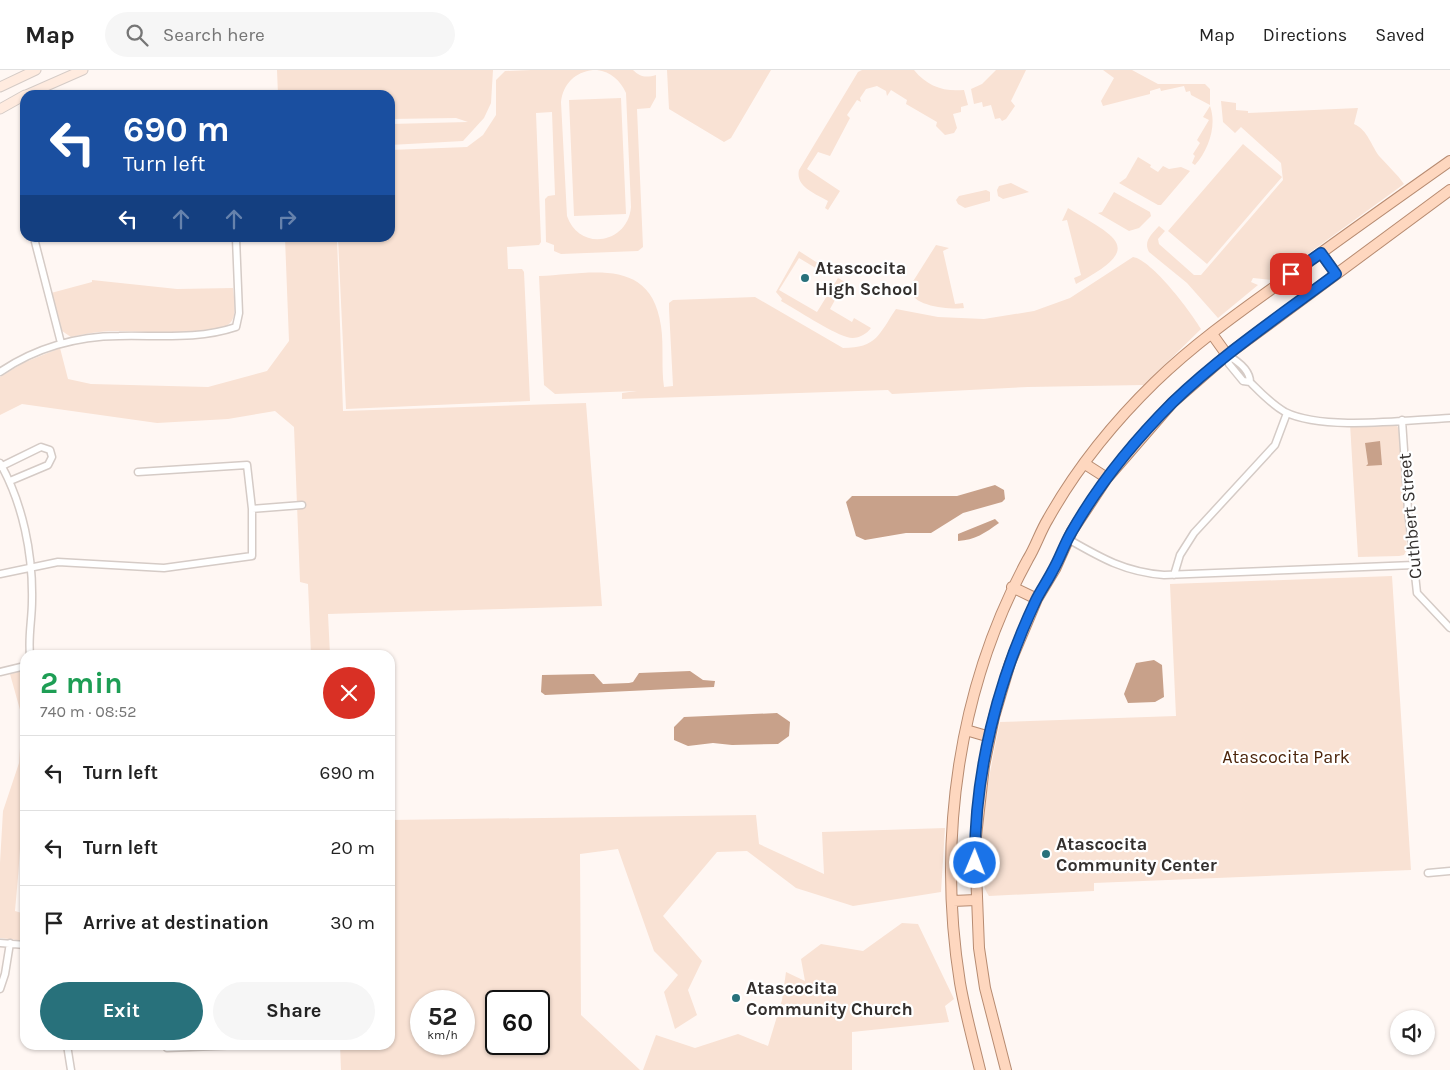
<!DOCTYPE html>
<meta charset="utf-8">
<style>
:root{--surface:#fff;--page:#f6f6f6;--text:#222;--muted:#767676;--line:#e0e0e0;--accent:#28717b}
body{margin:0;font-family:Karla,sans-serif;background:var(--page);color:var(--text);height:100vh;display:flex;flex-direction:column;font-size:19px;white-space:nowrap}
*{box-sizing:border-box;margin:0}
p{font-size:16px;color:var(--muted)}
.icon{flex:none;width:28px;height:28px;fill:none;stroke:currentColor;stroke-width:2;stroke-linecap:round;stroke-linejoin:round}
.map{position:relative;flex:1;overflow:hidden}
.panel{position:absolute;left:20px;top:580px;width:375px;height:400px;display:flex;flex-direction:column;background:var(--surface);border-radius:15px;box-shadow:0 1px 4px #0004}
.panel>*{flex:none}
.top-card{position:absolute;left:20px;top:20px;width:375px;height:152px;border-radius:15px;box-shadow:0 1px 4px #0004;background:#1a4fa0;color:#fff;overflow:hidden}
.controls{position:absolute;left:1390px;top:940px;display:grid;gap:10px}
.controls a{display:grid;place-items:center;width:45px;height:45px;border-radius:50%;background:var(--surface);box-shadow:0 1px 4px #0004;font-size:25px}
.speed{position:absolute;left:410px;top:920px;display:flex;gap:10px;font-size:25px;font-weight:700;text-align:center}
.speed>*{display:grid;place-content:center;width:65px;height:65px;border-radius:50%;background:var(--surface);box-shadow:0 1px 4px #0004;line-height:1}
.speed small{font-size:12px;font-weight:400}
.speed .limit{border:2px solid #111;border-radius:8px;background:#fff;color:#111}
.pin{position:absolute;display:grid;place-items:center;width:42px;height:42px;color:#fff;margin:-21px;border-radius:10px;box-shadow:0 2px 8px #0006}
.me{position:absolute;width:55px;margin:-28px;rotate:1deg;stroke-linejoin:round;filter:drop-shadow(0 0 4px #0008)}
.turn{display:flex;align-items:center;gap:18px;height:105px;padding:0 20px;font-size:22px}
.turn .icon{width:65px;height:65px;stroke-width:2.5}
.turn b{display:block;font-size:35px;line-height:42px}
.lanes{display:flex;align-items:center;height:48px;padding:0 20px;background:#0003;justify-content:center;gap:25px;direction:ltr}
.lanes .off{opacity:.35}
.round{display:grid;place-items:center;flex:none;width:52px;height:52px;border-radius:26px;background:var(--page)}
.headline{display:flex;align-items:center;justify-content:space-between;height:85px;padding:0 20px}
h1{font-size:30px;font-weight:700;line-height:38px;color:#1e9e55}
.action{display:flex;gap:10px;margin-top:auto;padding:10px 20px}
.action a{flex:1;height:58px;border-radius:30px;background:var(--accent);color:#fff;font-size:20px;font-weight:700;line-height:58px;text-align:center}
.action a+a{background:var(--page);color:var(--text)}
ul{padding:0;list-style:none}
li{display:flex;align-items:center;gap:15px;height:75px;padding:0 20px;border-top:1px solid var(--line)}
li div{flex:1}
li b{display:block;font-size:19px}
li em{font-style:normal}
header{display:flex;align-items:center;gap:30px;box-sizing:border-box;height:70px;padding:0 25px;background:var(--surface);border-bottom:1px solid var(--line)}
header strong{font-size:24px}
nav{display:flex;gap:28px;margin-inline-start:auto;font-size:18px}
.search{width:350px;height:45px;background:var(--page);display:flex;align-items:center;gap:12px;box-sizing:border-box;padding:0 18px;border-radius:28px;color:var(--muted);font-size:19px}
.map>svg:first-child{display:block}
.green{fill:#f9e2d4;fill-rule:evenodd}
.water{fill:#c8a18a}
.lines{fill:none;stroke-linecap:round;stroke-linejoin:round}
.minor-casing{stroke:#d5cbc6;stroke-width:9}
.secondary-casing{stroke:#d5cbc6;stroke-width:11}
.primary-casing{stroke:#b78b71;stroke-width:12}
.minor{stroke:#fff;stroke-width:6}
.secondary{stroke:#ffebdf;stroke-width:9}
.primary{stroke:#fed7bf;stroke-width:10}
.route-casing{stroke:#114b97;stroke-width:12}
.route{stroke:#1a73e8;stroke-width:9}
.poi-dot{fill:#28717b;stroke:#fff;stroke-width:2}
.labels{text-anchor:middle;stroke-width:4.5;stroke-linejoin:round;paint-order:stroke}
.poi-label{font-size:18px;font-weight:bold;fill:#34302e;stroke:#fff;text-anchor:start}
.street-label{font-size:18px;fill:#34302e;stroke:#fff}
.park-label{font-size:18px;fill:#4c250b;stroke:#fff}
</style>
<header>
<strong>Map</strong>
<div class="search"><svg class="icon" aria-label="search" viewBox="0 0 24 24"><circle cx="10" cy="10" r="6"/><path d="M15 15l6 6"/></svg>Search here</div>
<nav><a>Map</a><a>Directions</a><a>Saved</a></nav>
</header>
<div class="map">
<svg width="1450" height="1000" viewBox="0 0 1450 1000">
<rect width="100%" height="100%" fill="#fff7f3"/>
<path class="green" d="M277,0H493L491,33L484,48L463,71L390,75V54L468,52L456,48L390,49V25H278Z
M531,0H593C575,2 563,14 561,32L567,146C579,182 628,174 631,137L626,23C620,10 611,2 597,0H633C640,7 646,8 656,5V27L650,38L637,39L643,177L638,181L561,184L554,181V175L546,172L545,129L548,126L555,125L552,42L536,43L541,172L539,175L507,177L508,199H522L524,202L530,331L346,339L338,168H390V80L467,77L483,65L496,45V10L505,1Z
M667,0H771L731,68L724,72L669,39Z
M862,0H914C927,16 943,22 964,20L968,35L961,37V42L953,44L957,58L954,63L945,65L936,56L937,52L906,34L907,30L891,20L887,26L886,21L877,16L866,19L860,28L861,32L857,30L847,45L850,48L830,86L818,82L807,99L840,121L828,140L825,138L828,131C816,124 795,117 799,100L858,2Z
M996,0H1026L1011,31L1015,36L1006,49L1002,51L1000,48L995,49L991,35L983,37L982,32L974,34L971,19L982,14Z
M1103,0H1132L1158,14H1205L1210,19V35L1191,25L1190,21L1186,22L1184,16L1161,21L1160,18L1150,21V24L1103,36L1101,31L1114,8Z
M621,28L626,144L574,146L569,30Z
M1221,31L1236,33V40L1248,41V43L1358,38L1354,54C1368,60 1371,76 1380,87C1388,96 1397,104 1404,114L1272,210L1253,208L1251,212L1258,215L1218,248L1187,213L1149,182C1143,171 1152,164 1159,156L1165,161L1158,169L1159,174L1194,205H1201L1283,110L1281,93L1241,57L1235,63L1223,52Z
M1210,36C1217,55 1209,79 1195,95L1192,93L1195,86L1193,84L1200,73L1197,70L1209,50L1203,47Z
M1243,74L1282,107L1207,194L1168,161Z
M1138,87L1151,95L1150,97L1158,102L1163,96L1169,99L1181,97L1190,101L1161,135H1158L1119,113L1126,108Z
M1011,113L1029,122L1003,129L998,126L997,120L999,116Z
M986,120L990,122V131L965,138L958,134L956,130L959,126Z
M1114,122L1150,142L1151,146L1139,158L1129,161L1098,143L1102,142Z
M1068,138C1117,168 1146,177 1076,214L1074,208L1081,205L1067,150L1062,151Z
M285,168H337L343,341L586,333L602,536L328,544L330,585H311L308,514L300,512L294,357L275,341L228,349L157,353L22,334L0,345V307L23,293L60,278L68,309L91,314L208,317L267,301L289,271Z
M936,175L949,178L943,181L955,234L963,233L964,238C950,240 902,236 912,213Z
M799,181L827,199L824,203L799,188L779,220L817,242L838,208L845,212L830,239L852,252L854,248L871,258C866,265 856,270 847,267C828,261 799,241 781,231L782,229L776,222Z
M1133,187C1152,190 1191,242 1201,259L1144,315L1028,317L892,324L888,320L622,329V323L637,321L555,324L544,315L539,206C591,204 651,186 661,256C664,276 661,297 664,317L673,316L669,239V233L673,230L755,227L843,278C877,278 879,264 896,239L938,247L984,249L1034,241L1070,228Z
M92,210L177,219L233,218C234,227 237,245 231,252C217,269 132,260 109,261C96,262 83,264 71,267L62,261L51,223L92,212Z
M1395,353L1399,359L1407,479L1404,485L1399,486L1358,487L1350,354Z
M1392,506L1411,800L1094,813V821L989,826C968,800 993,686 1000,652L1176,646L1170,514Z
M25,600C25,681 23,761 15,841L25,844V871L0,868V793L3,741L19,693L22,647L10,604Z
M756,745L759,774L824,804L822,762L945,758L941,822L853,836L796,818L747,781L717,782L663,846L702,891L688,920L697,945L675,959L664,922L678,905L654,881L618,779L580,784L581,945L640,1000H341L340,975H390V750ZM464,931V974H421V931ZM496,931H539V974H496Z
M902,853L918,854L954,929L945,936L949,952L852,962V1000H643L656,965L695,978L738,964L768,976L782,930L786,902L805,911L801,889L821,874L863,881Z"/>
<path class="water" d="M1380,371L1382,395L1366,396L1368,394L1365,373Z
M995,415L1004,420L1005,429L1002,432L963,443L931,463H906L865,470L856,466L846,432L852,426H957Z
M995,449L999,453C985,463 975,470 958,471V464Z
M1154,590L1162,595L1164,627L1155,632L1128,633L1124,624L1136,593Z
M690,601L703,610L715,611L714,617L545,625L541,622L542,605L594,604L603,614L629,613L633,612L639,603Z
M777,643L790,652L789,666L778,674L732,675L713,673L688,676L674,670V657L684,647Z"/>
<g class="lines">
<g class="minor-casing">
<path id="minor" d="M25,97V115
M34,168L61,273
M1227,285C1236,290 1250,300 1250,312L1243,311L1229,294Z
M0,302C35,278 77,266 119,266C159,265 197,270 236,257L239,243L236,168
M1250,312C1261,323 1271,334 1285,342C1323,361 1406,350 1450,348
M1402,350L1408,440L1417,523L1450,558
M0,393C23,434 33,484 32,531C32,549 28,567 30,585
M0,397L41,377L50,380L52,387L48,395L10,411
M252,439L302,435
M1068,469C1101,488 1125,502 1164,505L1414,495
M0,504L58,492L164,498L252,486V439L247,395L138,402
M1174,505L1180,485L1194,463L1275,375L1287,343
M0,602L25,596
M1428,803L1450,801
M0,873L25,875
M0,919L5,904L10,873
M67,975L71,1000
M167,978L239,975"/>
</g>
<g class="secondary-casing">
<path id="secondary" d="M0,17L36,0
M26,25L83,0
M0,39L25,25"/>
</g>
<g class="primary-casing">
<path id="primary" d="M1321,183L1336,204
M1212,264L1227,285
M1085,394L1107,408
M1012,517L1037,529
M966,660L990,667
M953,831L976,830
M980,1000C973,971 965,942 960,913C937,769 958,617 1028,489C1036,476 1040,462 1048,449C1076,399 1114,352 1155,312C1192,276 1235,245 1277,215C1334,173 1392,132 1450,91
M1006,1000L985,918L979,878L975,775L984,696L994,647L1010,593L1037,529L1055,499L1072,461L1107,408L1172,333L1227,285L1450,120"/>
</g>
<use href="#minor" class="minor"/>
<use href="#secondary" class="secondary"/>
<use href="#primary" class="primary"/>
</g>
<g class="lines">
<g class="route-casing">
<path id="route" d="M975,793C974,703 998,610 1036,530C1041,520 1048,510 1053,500C1060,488 1064,475 1071,463C1098,415 1134,371 1173,332C1223,284 1281,245 1336,204L1321,183L1291,204"/>
</g>
<use href="#route" class="route"/>
</g>
<g class="poi-dot">
<circle cx="805" cy="208" r="5"/>
<circle cx="1046" cy="784" r="5"/>
<circle cx="736" cy="928" r="5"/>
</g>
<g class="labels">
<g class="poi-label">
<text x="815" y="204">Atascocita<tspan x="815" dy="21">High School</tspan></text>
<text x="1056" y="780">Atascocita<tspan x="1056" dy="21">Community Center</tspan></text>
<text x="746" y="924">Atascocita<tspan x="746" dy="21">Community Church</tspan></text>
</g>
<g class="street-label">
<text transform="translate(1410 446) rotate(-95)" y="6">Cuthbert Street</text>
</g>
<g class="park-label">
<text x="1286" y="693">Atascocita Park</text>
</g>
</g>
</svg>
<div class="controls">
<a><svg class="icon" aria-label="sound" viewBox="0 0 24 24"><path d="M4 9h4l5-4v14l-5-4H4zM17 9q2 3 0 6"/></svg></a>
</div>
<div class="speed"><div>52<small>km/h</small></div><div class="limit">60</div></div>
<div class="pin" style="left:1291px;top:204px;background:#d93025"><svg class="icon" aria-label="arrive" viewBox="0 0 24 24"><path d="M6 21V4h12l-3 4 3 4H6"/></svg></div>
<svg class="me" style="left:975px;top:793px" viewBox="-20 -20 40 40"><circle r="17" fill="#1a73e8" stroke="#fff" stroke-width="3"/><path d="M0-11L8 9 0 5-8 9z" fill="#fff"/></svg>
<div class="top-card">
<div class="turn"><svg class="icon" aria-label="left" viewBox="0 0 24 24"><path d="M17 20v-9H6M10 6l-5 5 5 5"/></svg><div><b>690 m</b>Turn left</div></div>
<div class="lanes"><svg class="icon" aria-label="left" viewBox="0 0 24 24"><path d="M17 20v-9H6M10 6l-5 5 5 5"/></svg><svg class="icon off" aria-label="ahead" viewBox="0 0 24 24"><path d="M12 20V5M6 11l6-6 6 6"/></svg><svg class="icon off" aria-label="ahead" viewBox="0 0 24 24"><path d="M12 20V5M6 11l6-6 6 6"/></svg><svg class="icon off" aria-label="right" viewBox="0 0 24 24"><path d="M7 20v-9h11M14 6l5 5-5 5"/></svg></div>
</div>
<section class="panel">
<div class="headline"><div><h1>2 min</h1><p>740 m · 08:52</p></div><a class="round" style="background:#d93025;color:#fff"><svg class="icon" aria-label="close" viewBox="0 0 24 24"><path d="M6 6l12 12M18 6L6 18"/></svg></a></div>
<ul>
<li><svg class="icon" aria-label="left" viewBox="0 0 24 24"><path d="M17 20v-9H6M10 6l-5 5 5 5"/></svg><div><b>Turn left</b></div><em>690 m</em></li>
<li><svg class="icon" aria-label="left" viewBox="0 0 24 24"><path d="M17 20v-9H6M10 6l-5 5 5 5"/></svg><div><b>Turn left</b></div><em>20 m</em></li>
<li><svg class="icon" aria-label="arrive" viewBox="0 0 24 24"><path d="M6 21V4h12l-3 4 3 4H6"/></svg><div><b>Arrive at destination</b></div><em>30 m</em></li>
</ul>
<div class="action"><a>Exit</a><a>Share</a></div>
</section>
</div>
